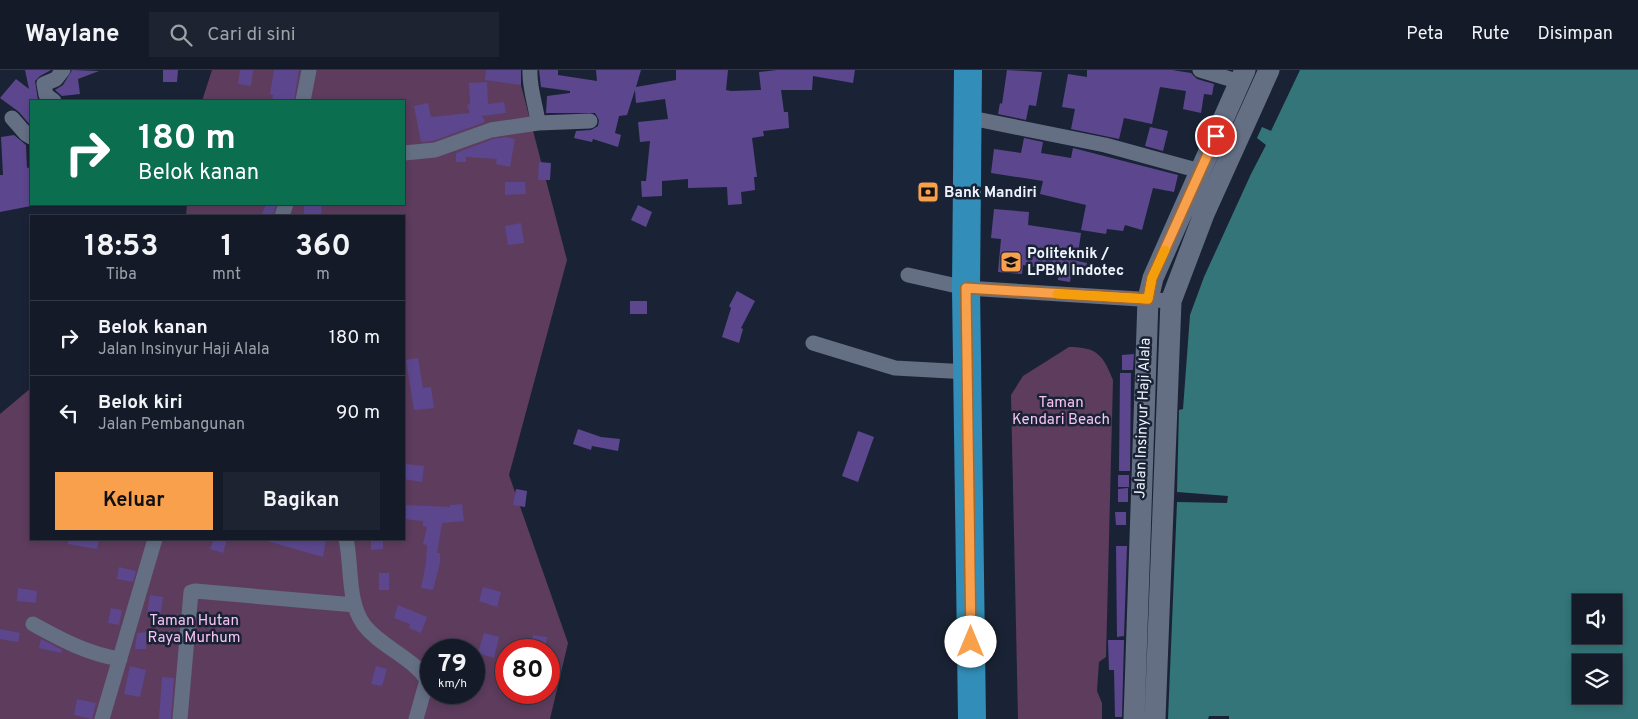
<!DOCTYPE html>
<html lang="id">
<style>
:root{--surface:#141a28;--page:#1d2330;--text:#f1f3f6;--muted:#9da1a8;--line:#333845;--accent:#f9a04d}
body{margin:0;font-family:Overpass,sans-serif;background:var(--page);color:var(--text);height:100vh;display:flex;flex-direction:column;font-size:19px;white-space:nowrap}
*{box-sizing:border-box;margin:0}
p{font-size:16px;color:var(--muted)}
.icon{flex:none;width:28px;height:28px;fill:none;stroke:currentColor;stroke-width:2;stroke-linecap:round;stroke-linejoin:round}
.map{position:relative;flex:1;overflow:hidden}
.details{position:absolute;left:30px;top:145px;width:375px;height:325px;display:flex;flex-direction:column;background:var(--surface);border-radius:0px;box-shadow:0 2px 8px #0003,0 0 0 1px var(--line)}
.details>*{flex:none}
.banner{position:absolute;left:30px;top:30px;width:375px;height:105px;border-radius:0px;box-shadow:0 2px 8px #0003,0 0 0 1px var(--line);background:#0b6e4f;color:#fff;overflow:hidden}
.tools{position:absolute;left:1572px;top:524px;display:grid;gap:10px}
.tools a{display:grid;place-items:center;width:50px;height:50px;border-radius:0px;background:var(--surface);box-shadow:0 2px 8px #0003,0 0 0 1px var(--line);font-size:25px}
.speed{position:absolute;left:420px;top:569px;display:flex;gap:10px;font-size:25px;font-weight:700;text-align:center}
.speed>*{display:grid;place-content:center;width:65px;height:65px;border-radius:50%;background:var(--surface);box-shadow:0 2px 8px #0003,0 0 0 1px var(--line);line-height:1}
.speed small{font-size:12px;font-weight:400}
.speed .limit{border:8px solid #d22;background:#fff;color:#111}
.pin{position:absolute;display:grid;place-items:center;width:42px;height:42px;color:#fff;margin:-21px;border:2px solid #fff;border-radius:50%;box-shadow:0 1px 5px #0007}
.me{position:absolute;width:55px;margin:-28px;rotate:0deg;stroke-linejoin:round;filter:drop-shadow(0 0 4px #0008)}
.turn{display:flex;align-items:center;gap:18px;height:105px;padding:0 25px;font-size:22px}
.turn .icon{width:65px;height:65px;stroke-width:2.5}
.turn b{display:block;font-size:35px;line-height:42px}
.eta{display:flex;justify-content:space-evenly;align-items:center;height:85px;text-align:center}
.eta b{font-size:30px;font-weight:700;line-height:35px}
.button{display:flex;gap:10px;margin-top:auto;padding:10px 25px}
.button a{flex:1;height:58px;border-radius:0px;background:var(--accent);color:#111;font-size:20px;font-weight:700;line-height:58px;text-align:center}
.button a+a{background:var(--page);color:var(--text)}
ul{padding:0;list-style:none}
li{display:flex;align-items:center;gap:15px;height:75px;padding:0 25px;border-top:1px solid var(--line)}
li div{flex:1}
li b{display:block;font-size:19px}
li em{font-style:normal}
header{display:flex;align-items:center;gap:30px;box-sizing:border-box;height:70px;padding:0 25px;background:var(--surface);border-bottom:1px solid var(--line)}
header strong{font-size:24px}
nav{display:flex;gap:28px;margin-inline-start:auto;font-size:18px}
.search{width:350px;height:45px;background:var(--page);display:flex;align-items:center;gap:12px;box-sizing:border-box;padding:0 18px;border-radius:0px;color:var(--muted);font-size:19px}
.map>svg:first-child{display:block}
.green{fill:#5d3c5e;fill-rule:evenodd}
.water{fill:#337579;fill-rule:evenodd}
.building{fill:#5c478e}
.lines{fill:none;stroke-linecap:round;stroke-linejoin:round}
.street{stroke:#646f84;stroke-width:15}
.secondary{stroke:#646f84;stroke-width:21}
.highway{stroke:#328eb8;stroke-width:28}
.route-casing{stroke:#a26832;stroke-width:12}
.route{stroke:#f9a04d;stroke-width:9}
.slow{stroke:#f59e0b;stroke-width:9}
.labels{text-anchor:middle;stroke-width:5;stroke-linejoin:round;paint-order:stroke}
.poi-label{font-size:15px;font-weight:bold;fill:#eef3fd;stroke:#1a2335;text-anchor:start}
.park-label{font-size:15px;fill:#f6c4f5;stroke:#1a2335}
.street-label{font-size:15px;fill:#eef3fd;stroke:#1a2335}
</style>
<header>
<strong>Waylane</strong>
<div class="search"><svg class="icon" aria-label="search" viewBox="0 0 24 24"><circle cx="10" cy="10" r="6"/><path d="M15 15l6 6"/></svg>Cari di sini</div>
<nav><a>Peta</a><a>Rute</a><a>Disimpan</a></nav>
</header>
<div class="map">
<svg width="1638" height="649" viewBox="0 0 1638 649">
<rect width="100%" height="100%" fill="#1a2335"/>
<path class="green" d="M212,0H517L567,190L509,405L568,573L550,649H0V344L31,318V469H404V146H186L187,134H404V31H202ZM431,580H474V622H431ZM506,580H549V622H506Z
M1069,277C1097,277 1103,285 1113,310L1106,587L1099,592L1097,621L1102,633V649H1018L1011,325L1023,306Z"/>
<path class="water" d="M1300,0H1638V649H1229V646H1209L1208,649H1168L1177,432L1227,433L1228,426L1177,422L1179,340L1183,339L1190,245L1204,207L1251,104L1266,75L1257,68L1262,57L1271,61ZM1581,532H1614V565H1581ZM1581,592H1614V625H1581Z"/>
<path class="building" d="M25,0H51L40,6L35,11L38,30L31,31V56L19,42L0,28L16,9L29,19Z
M72,0L99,1L78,9L80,24L62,26L55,20L63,15Z
M163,0H178L177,12H163Z
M240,0H253L251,16L238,14Z
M274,0H299L294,31H272L273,25L270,24Z
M486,0H521V15L485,10Z
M539,0H558V5L597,11L596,0H641L636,17L676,10V0H728L726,20L731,21L761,20L759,2L777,0H855L853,13L813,6L812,20H781L784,42H788L789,58L763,61L764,66L752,68L757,107H754L755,120L741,122L742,134L728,135L727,117L688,118V109L662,111V126L642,127L641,111H646L650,71L640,72L638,52L668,49L665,29L636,33L635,20L627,45L619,46L615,63L621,65L618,77L593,69L592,72L574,68L576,61L591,60L598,56L599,50L595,43H546L547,26L570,23V21L541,17Z
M1007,0L1042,2L1036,36L1029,35L1026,50L998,44L1000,33L1002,34Z
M1087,0H1172L1191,3L1197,9L1214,14L1212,25L1204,24L1201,43L1183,39L1186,21L1160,17L1152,54L1124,48L1119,69L1071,59L1075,39L1062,37L1068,4L1087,7Z
M487,12L488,34L504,32L506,43L482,46L485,52L433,71L421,72L414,36L428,33L431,47L470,43L467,35L470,34L469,13Z
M1150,57L1168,61L1163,81L1145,76Z
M14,65L26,75L27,98L31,97V136L0,142V105H3L1,67Z
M506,67L515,69L510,97L496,94L497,89L466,87V92H456V83L493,69Z
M1024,68L1043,72L1041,83L1071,88L1073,78L1178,105L1174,122L1153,118L1142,160L1125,155L1123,161L1107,159L1106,164L1081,160L1086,135L1040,124L1043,111L991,103L994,79L1021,83Z
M539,92L551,93L550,110H538Z
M505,112H525L526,124L505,125Z
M266,134L276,135L273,146H261Z
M304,134H322L321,146H304Z
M638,135L652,142L646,157L631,150Z
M994,139L1029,142L1028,155L1081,163L1077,191L1087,193L1084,206L1071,204L1070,212L1058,210L1059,201L1023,195L1022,204L998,202L1001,169L991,168Z
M521,153L524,173L508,175L505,156Z
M737,221L755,231L741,258L743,259L739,273L722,267L731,238L729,236Z
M630,231H647V244H630Z
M1134,284L1133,300H1122V285Z
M418,288L423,318L431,317L434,338L414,340L406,290Z
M1120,303H1131L1130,401H1119Z
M578,359L601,367L620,369L618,381L592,376L591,380L573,374Z
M858,361L874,367L858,412L842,406Z
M404,394L424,396L422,412L404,409Z
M1118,405H1129V417H1118Z
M1128,418V432H1118V419Z
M516,419L527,421L525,437L513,435Z
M462,434L464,451L442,453L437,483H440V493L433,520L421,518L426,493L427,475L423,474L427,457L423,456V451L404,449V435L450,437V435Z
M1115,442H1126V455H1116Z
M68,469H99L97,479L68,474Z
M214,469H227L223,483L210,479Z
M267,469H326L323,487L267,471Z
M371,469H383V479L371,480Z
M1116,476H1127L1124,566L1117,567Z
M119,497L136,501L133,512L117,509Z
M379,503H389V520H379Z
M483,517L501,522L497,537L479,531Z
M18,518L37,521L36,533L17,531Z
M150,525L163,527L160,547L147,545Z
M398,535L427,547L421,563L409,558L410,554L394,548Z
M111,538L122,540L119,555L108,553Z
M0,559L20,563L18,572L0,569Z
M146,562V579H135L137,563Z
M484,563L499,567L494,588L478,583Z
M533,565L547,567L545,580H531Z
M41,569L62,580L61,583L39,578Z
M1108,570H1124L1122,647H1115L1114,600H1109Z
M130,596L146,600L140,627L124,624Z
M376,596L387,599L382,616L371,614Z
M162,607L174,608L171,649H159Z
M77,629L96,633L92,649L74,645Z"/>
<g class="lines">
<path class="street" d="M530,0C529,18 536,35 538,53
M1200,0L1240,12
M54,31L46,25L44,14L56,9L63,0
M303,31L309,0
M966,47L1105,75L1200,101
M12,48L26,64L31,67
M404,83L435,80L491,60L538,53L590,51
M282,146L286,134
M908,205L966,218L1171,231
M813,273L895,298L968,302
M346,469C352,495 347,532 364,555C381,577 412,587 427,610L416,649
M33,554C62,570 88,584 120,589
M102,649L155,469
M180,649L191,522L195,521L355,535"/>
<path class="secondary" d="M1134,649L1148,229L1153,208L1245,0
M1155,649L1171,231L1204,144L1269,0"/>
<path class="highway" d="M968,0L966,218L972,649"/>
</g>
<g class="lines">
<g class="route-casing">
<path id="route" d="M971,572L966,218L1148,229L1152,208L1216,66"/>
</g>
<use href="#route" class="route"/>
<path class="slow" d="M1057,224L1148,229L1152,208L1165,180"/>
</g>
<defs>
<g id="bank-square" transform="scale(1.125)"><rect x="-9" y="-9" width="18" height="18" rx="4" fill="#f9a04d" stroke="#1a2335"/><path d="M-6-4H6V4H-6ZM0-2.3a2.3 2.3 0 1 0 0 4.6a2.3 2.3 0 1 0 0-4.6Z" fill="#111"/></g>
<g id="university-square" transform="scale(1.125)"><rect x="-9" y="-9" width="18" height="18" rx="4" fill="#f9a04d" stroke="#1a2335"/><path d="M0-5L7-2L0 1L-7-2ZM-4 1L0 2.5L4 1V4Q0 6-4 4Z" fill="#111"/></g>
</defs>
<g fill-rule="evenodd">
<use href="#bank-square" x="928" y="122"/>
<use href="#university-square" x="1011" y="192"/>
</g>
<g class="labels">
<g class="poi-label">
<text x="944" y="127">Bank Mandiri</text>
<text x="1027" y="188">Politeknik /<tspan x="1027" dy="17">LPBM Indotec</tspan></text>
</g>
<g class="park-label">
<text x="1061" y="337">Taman<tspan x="1061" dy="17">Kendari Beach</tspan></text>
<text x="194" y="555">Taman Hutan<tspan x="194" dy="17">Raya Murhum</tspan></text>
</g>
<g class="street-label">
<text transform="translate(1142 348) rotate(-88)" y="5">Jalan Insinyur Haji Alala</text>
</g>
</g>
</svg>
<div class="tools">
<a><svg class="icon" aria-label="sound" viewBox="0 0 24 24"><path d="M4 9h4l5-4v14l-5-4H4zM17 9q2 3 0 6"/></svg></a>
<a><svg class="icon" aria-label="layers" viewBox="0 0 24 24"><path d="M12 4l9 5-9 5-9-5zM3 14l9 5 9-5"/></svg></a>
</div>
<div class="speed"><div>79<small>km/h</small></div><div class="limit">80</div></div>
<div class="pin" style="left:1216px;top:66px;background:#d93025"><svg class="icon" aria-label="arrive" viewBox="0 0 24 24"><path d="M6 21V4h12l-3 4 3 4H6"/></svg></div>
<svg class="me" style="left:971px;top:572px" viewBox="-20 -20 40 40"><circle r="19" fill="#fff"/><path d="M0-13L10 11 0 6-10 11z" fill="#f9a04d"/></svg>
<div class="banner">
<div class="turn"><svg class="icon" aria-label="right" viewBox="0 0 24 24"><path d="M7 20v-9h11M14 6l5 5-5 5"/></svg><div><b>180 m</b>Belok kanan</div></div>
</div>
<section class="details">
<div class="eta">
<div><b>18:53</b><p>Tiba</p></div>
<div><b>1</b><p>mnt</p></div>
<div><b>360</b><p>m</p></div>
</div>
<ul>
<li><svg class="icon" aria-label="right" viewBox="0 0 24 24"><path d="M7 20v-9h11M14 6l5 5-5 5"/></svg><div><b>Belok kanan</b><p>Jalan Insinyur Haji Alala</p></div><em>180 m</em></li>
<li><svg class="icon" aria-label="left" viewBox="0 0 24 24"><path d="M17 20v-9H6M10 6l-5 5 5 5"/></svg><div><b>Belok kiri</b><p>Jalan Pembangunan</p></div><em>90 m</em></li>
</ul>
<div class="button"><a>Keluar</a><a>Bagikan</a></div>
</section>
</div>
